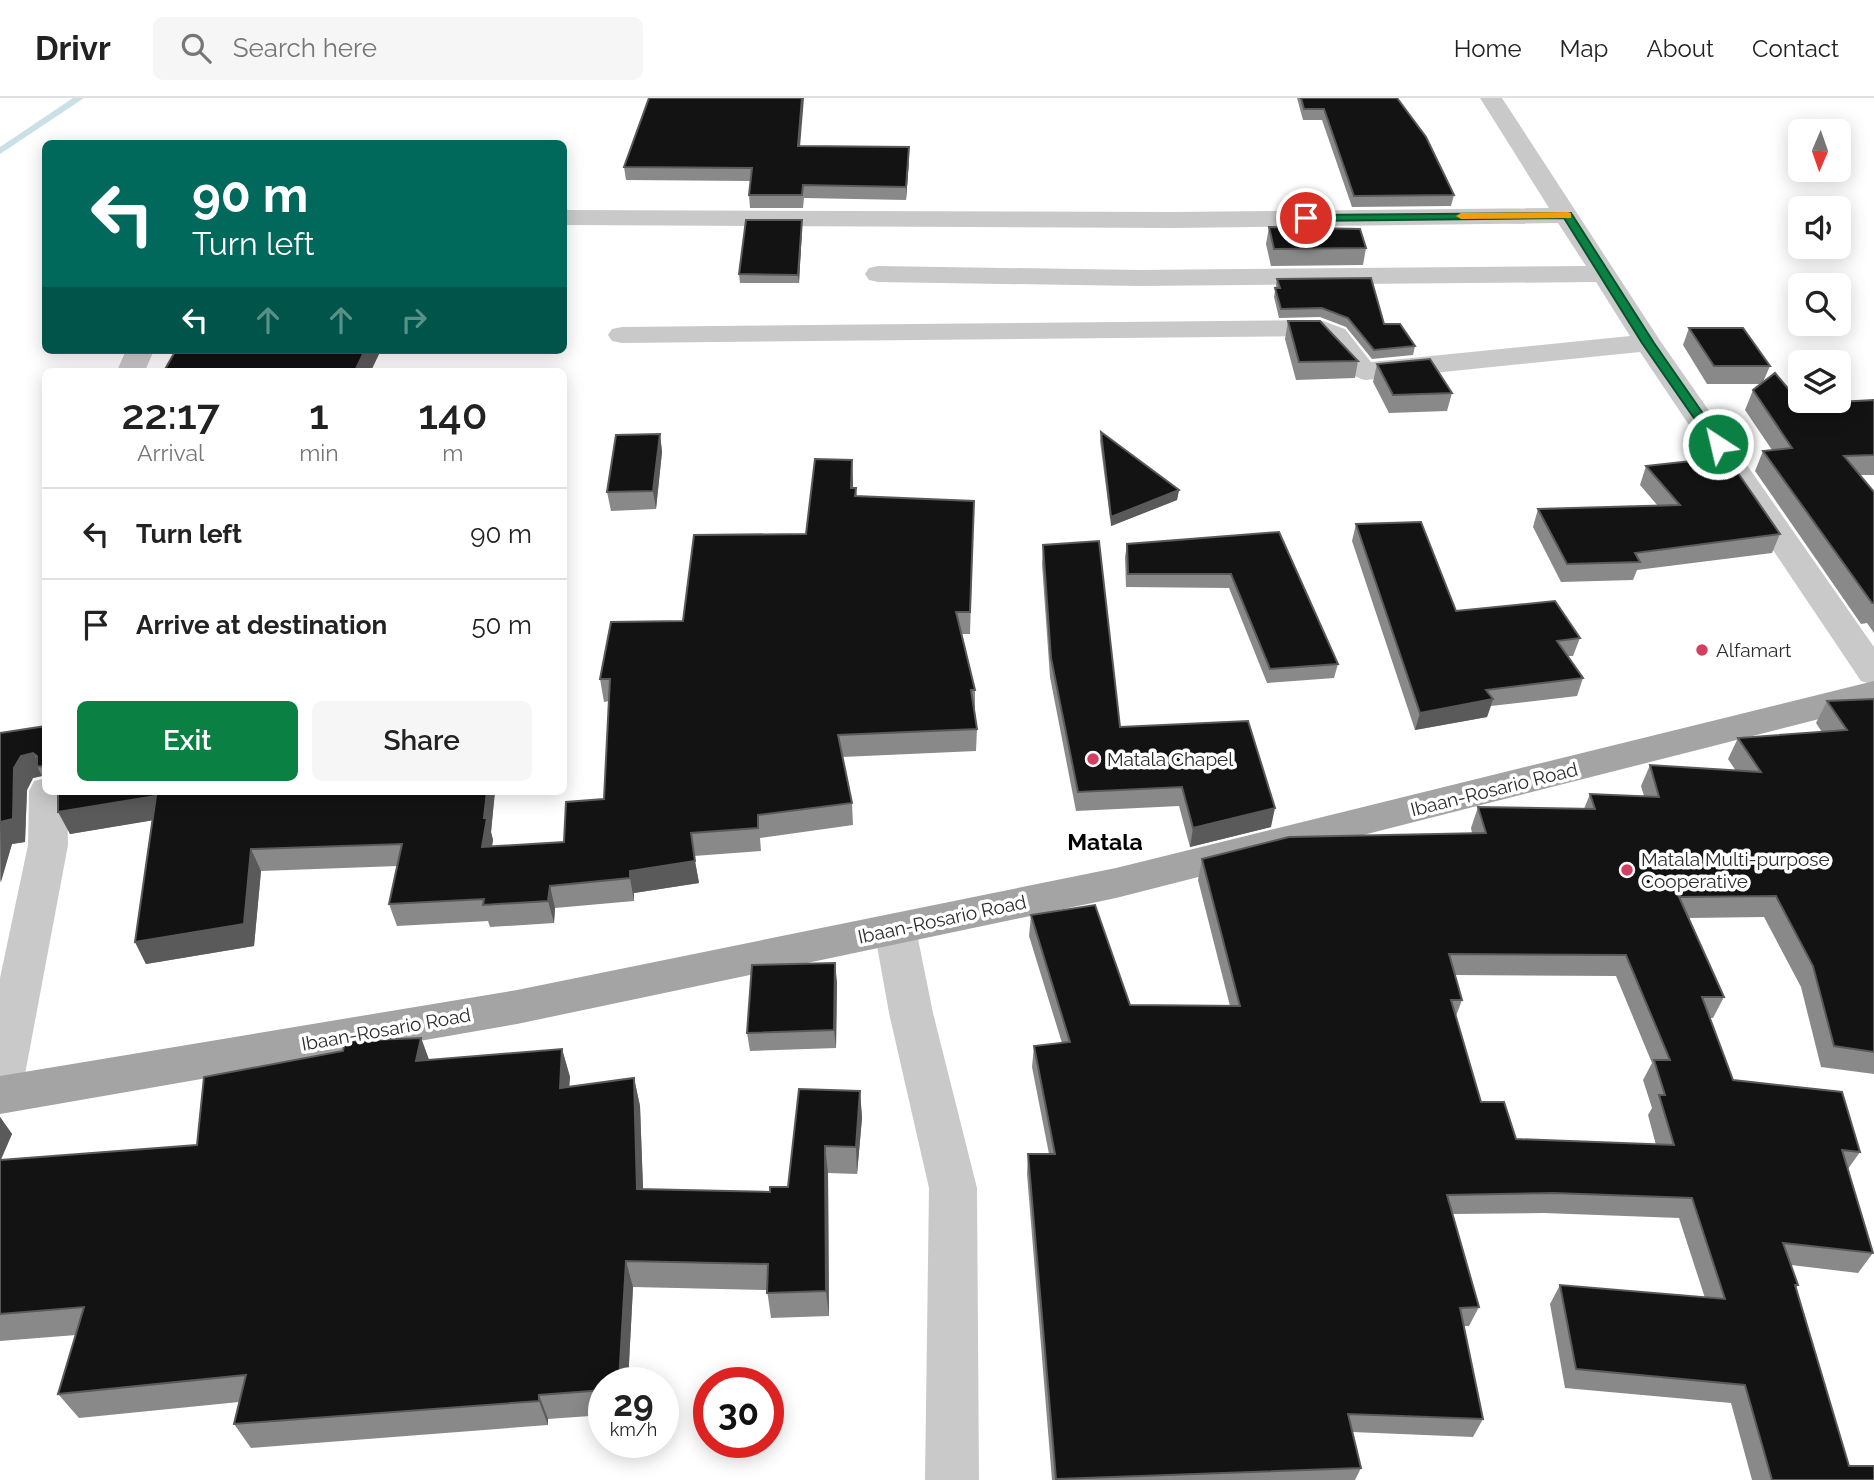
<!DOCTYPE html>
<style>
:root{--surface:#fff;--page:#f6f6f6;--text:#222;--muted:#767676;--line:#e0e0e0;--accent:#0b8043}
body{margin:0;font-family:Raleway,sans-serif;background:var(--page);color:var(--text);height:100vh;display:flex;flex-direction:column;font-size:26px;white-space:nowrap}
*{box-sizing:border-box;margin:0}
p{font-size:23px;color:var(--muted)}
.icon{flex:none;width:38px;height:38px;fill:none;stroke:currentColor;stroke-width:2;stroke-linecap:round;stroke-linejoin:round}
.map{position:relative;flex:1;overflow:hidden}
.panel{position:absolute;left:42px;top:270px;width:525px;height:427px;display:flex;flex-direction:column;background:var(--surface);border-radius:10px;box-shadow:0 4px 18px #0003}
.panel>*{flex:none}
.banner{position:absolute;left:42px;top:42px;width:525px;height:214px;border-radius:10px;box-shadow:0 4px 18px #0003;background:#00695c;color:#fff;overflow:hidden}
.needle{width:46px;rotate:182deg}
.controls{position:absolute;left:1788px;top:21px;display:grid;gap:14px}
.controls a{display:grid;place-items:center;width:63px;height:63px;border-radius:10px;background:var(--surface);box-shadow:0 4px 18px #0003;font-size:35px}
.speed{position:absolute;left:588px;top:1269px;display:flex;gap:14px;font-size:35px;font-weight:700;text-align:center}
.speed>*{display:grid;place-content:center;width:91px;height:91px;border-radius:50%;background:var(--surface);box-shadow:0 4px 18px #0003;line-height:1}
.speed small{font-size:18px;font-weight:400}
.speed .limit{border:10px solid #d22;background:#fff;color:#111}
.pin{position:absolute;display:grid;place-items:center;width:60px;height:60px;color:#fff;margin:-30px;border:4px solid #fff;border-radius:50%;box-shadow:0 2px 7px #0007}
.me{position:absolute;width:77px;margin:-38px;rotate:325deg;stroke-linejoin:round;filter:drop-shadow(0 0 5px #0008)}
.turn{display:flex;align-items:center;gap:24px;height:147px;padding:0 35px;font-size:32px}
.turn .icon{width:91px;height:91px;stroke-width:2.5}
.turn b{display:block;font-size:49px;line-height:60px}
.lanes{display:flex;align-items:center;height:66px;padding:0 35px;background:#0003;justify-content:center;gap:35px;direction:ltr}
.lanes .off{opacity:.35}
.eta{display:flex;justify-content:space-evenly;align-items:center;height:119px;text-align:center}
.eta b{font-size:42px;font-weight:600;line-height:49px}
.cta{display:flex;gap:14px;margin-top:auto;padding:14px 35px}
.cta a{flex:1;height:80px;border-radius:10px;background:var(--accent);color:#fff;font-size:28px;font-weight:600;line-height:80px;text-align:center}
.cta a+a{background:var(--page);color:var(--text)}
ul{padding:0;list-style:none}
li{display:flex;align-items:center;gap:21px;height:91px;padding:0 35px;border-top:2px solid var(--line)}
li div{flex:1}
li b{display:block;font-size:26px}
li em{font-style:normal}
header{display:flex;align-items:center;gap:42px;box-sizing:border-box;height:98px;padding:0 35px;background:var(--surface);border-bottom:2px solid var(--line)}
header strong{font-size:33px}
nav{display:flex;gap:38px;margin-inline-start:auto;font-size:24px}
.search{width:490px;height:63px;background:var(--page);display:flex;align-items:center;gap:18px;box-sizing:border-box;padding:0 24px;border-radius:10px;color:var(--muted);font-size:26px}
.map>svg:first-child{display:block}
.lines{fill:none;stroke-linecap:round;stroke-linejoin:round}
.stream{fill:#c9e0e7;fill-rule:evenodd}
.minor{fill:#c9c9c9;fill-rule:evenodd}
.primary{fill:#a4a4a4;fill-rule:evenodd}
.wall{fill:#898989;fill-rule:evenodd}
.shaded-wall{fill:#5a5a5a}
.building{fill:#131313;stroke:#5a5a5a;stroke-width:2;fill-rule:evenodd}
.route{fill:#0b8043;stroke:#07532c;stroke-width:2}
.slow{fill:#f59e0b}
.poi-dot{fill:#d23f62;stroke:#fff;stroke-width:2.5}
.labels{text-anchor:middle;stroke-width:7;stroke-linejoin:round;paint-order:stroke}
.poi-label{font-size:19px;fill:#2c2c2c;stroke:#fff;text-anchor:start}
.street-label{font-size:19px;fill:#2c2c2c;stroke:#fff}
.quarter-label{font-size:23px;font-weight:bold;fill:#000;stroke:#fff}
</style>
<header>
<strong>Drivr</strong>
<div class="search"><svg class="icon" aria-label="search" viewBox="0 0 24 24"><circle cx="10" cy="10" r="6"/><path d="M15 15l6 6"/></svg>Search here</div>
<nav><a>Home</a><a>Map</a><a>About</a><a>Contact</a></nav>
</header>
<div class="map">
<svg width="1874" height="1382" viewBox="0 0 1874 1382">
<rect width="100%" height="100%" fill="#fff"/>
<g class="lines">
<path class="stream" d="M73,0H84L0,56V49Z"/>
<path class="minor" d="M1480,0H1502L1661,244L1874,549V587L1861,583L1640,254L1365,282C1341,276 1337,250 1318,238L622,245L612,243L608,237L612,231L622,229L1320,222L1345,231L1371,264L1630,238L1596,184L1139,188L878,184L869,182L865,176L869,170L878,168L1139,172L1586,168L1558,125L1175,130L564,127V112L1175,114L1549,110Z
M126,252H154L145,273H117Z
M46,680V693H67L68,747L23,987L16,1000L0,1006V880L28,747L29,693L34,683Z
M895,815L910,820L916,831L933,915L977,1090L979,1382H925L929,1090L889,915L874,831L880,820Z"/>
<path class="primary" d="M1874,583V607L1116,800L517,926L0,1016V978L517,892L1116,770Z"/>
</g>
<path class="wall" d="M1297,0H1397L1454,97L1451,108L1352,109L1322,22H1303Z
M800,48L909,62L906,102L804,100L803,110H750L749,97L751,83L626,82L624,69Z
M1269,129L1366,150L1363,167L1271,168L1266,146Z
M802,131L799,185H740L739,176Z
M1277,181L1384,226L1415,248L1413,257L1372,261L1346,229L1320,219L1279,220L1274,199Z
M1288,223L1358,263L1355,280L1296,282L1285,241Z
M1689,230L1770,268L1763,284L1801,306L1874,302V377H1860L1874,394V535L1867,525L1861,526L1755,373L1763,353L1772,352L1745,312L1753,292L1761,286H1707L1683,247Z
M1377,266L1452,295L1447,313L1389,315L1373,284Z
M1101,334L1179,392L1177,402L1111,428L1100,343Z
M660,336L662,354L656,411L611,413L607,394Z
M1646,368L1780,436L1772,455L1637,472L1633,482L1561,484L1533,429L1538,411L1658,408L1640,387Z
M853,383V390H856L857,398L974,403L970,536H962L975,592V614L977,631L976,653L842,659L852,705L853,727L760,740L761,753L694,758L699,785L634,795V803L555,810L554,825L490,829L488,823L397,828L389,806L398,768L261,773L254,848L146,866L135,844L152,722L70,736L58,693H495L491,734L493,742L492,748L564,744L604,701L609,603L604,604L600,581L806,436Z
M1356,426L1456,513L1580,540L1573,558H1568L1583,580L1577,598L1491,608L1487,619L1415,632L1352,443Z
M1279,434L1338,566L1334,580L1267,585L1229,490L1126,489L1125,459L1127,446Z
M1043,447L1120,629L1271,729L1190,749L1179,708L1076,713L1050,579L1042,466Z
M1874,601V976L1821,969L1801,889L1764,819L1688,820L1724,899L1713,920H1710L1733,982L1860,1054L1848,1071L1873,1155L1858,1175L1791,1167L1798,1187L1796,1190L1849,1368L1874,1382H1752L1731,1305L1565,1290L1550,1206L1560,1187L1705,1200L1679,1120L1544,1115L1452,1116L1479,1209L1469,1228H1464L1483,1321L1473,1339L1352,1334L1361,1370L1355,1382H1052L1027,1076L1028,1056H1049L1032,969L1034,948L1062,945L1029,838L1031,817L1130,907L1230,908L1198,782L1202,761L1472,735L1471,730L1478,709L1584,711L1590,696L1644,698L1641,688L1650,667L1736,673L1728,661L1738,640L1822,634L1816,625L1827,603ZM1455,877L1616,878L1652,965L1643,982L1652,1010L1648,1017L1656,1047L1516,1041L1481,1004L1456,918L1462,902Z
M46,628V685L42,678L33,680L27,692L25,744L12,746L0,785V635Z
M837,884L836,950L750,953L747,935Z
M421,940L429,962L562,951L570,979L569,989L634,980L640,1008L643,1091L770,1094L788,1089L860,993L862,1020L857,1076L828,1075L829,1218L771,1220L767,1192L633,1189L628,1284H604V1317L548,1321V1327L251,1350L234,1326L239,1304L79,1320L58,1296L76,1237L0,1243V1019L12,1036L1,1062L197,1047Z"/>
<path class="shaded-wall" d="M802,0H804L799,61L798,48Z
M909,49V62L906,102V89Z
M802,122V131L799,185L798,177Z
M365,252H381L371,273H355Z
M660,336L662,354L656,411L653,393Z
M852,362L853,383L852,412L851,390Z
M1179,392L1177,402L1111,428V419Z
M1493,601L1487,619L1415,632L1420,615Z
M33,655L41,669L37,668L42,678L33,680L27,692L25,744L12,746L1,784L0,724L14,670L21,658Z
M487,693H495L491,734L493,742L488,771L482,749Z
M156,698L167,720L70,736L58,714Z
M1275,710L1271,729L1190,749L1193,730Z
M251,751L261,773L254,848L146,866L135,844Z
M695,763L699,785L634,795V803L630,780V773Z
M550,788L555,810L554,825L548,803Z
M835,865L837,884L836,950L834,932Z
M421,940L431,967L416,963Z
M562,951L570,979L567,1017L560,990Z
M634,980L640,1008L644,1117L637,1091Z
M860,993L862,1020L857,1076L856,1049Z
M0,1019L12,1036L0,1063Z
M825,1048L828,1075L829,1218L826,1193Z
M626,1163L633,1189L628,1284H619Z
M539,1297L548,1321V1327L539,1303Z"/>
<path class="building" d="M649,0H802L798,48L909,49L906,89L803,87L802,97H749L752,70L624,69Z
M1301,0H1397L1426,39L1454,97L1354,98L1324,11H1304Z
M746,122H802L798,177L739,176Z
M1269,129L1360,131L1366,150L1274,151Z
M1371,180L1384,226H1400L1415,248L1374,252L1348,220L1322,210L1281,211L1275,190H1280L1277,181Z
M1288,223H1320L1358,263L1299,264Z
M1689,230H1743L1770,268H1714Z
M176,252H365L355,273H164Z
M1430,261L1452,295L1393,297L1377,266Z
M1775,275L1801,306L1874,302V357L1844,358L1874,394V505H1872L1763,353L1792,350L1753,292Z
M1101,334L1179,392L1111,419Z
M660,336L653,393L607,394L616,337Z
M1727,359L1780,436L1635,455L1640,464L1567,466L1538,411L1680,407L1646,368Z
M815,361L852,362L851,390H856L855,398L974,403L970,514H956L975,592H971L977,631L838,637L852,705L758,717V730L691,735L695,763L630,773V780L550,788L548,803L483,807L484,801L389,806L402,746L251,751L244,826L135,844L156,698L58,714V693H487L484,720H487L482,749L564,744L566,704L604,701L610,581H600L611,524L683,523L694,437L806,436Z
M1421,424L1456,513L1555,503L1580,540L1557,543L1583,580L1486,592L1493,601L1420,615L1356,426Z
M1279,434L1338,566L1270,571L1231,476H1128L1127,446Z
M1099,443L1120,629L1248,623L1275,710L1193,730L1182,689L1078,694L1051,560L1043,447Z
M1874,601V954L1834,948L1813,868L1776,798L1679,799L1724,899H1702L1733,982L1842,994L1860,1054L1842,1052L1873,1155L1783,1145L1798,1187H1795L1849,1368H1874V1382H1772L1745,1287L1576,1271L1560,1187L1725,1201L1692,1100L1554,1095L1447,1097L1479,1209L1460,1210L1483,1321L1348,1316L1361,1370L1056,1381L1028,1056H1055L1034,948L1070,944L1031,817L1095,807L1130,907L1240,908L1202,761L1289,739L1486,735L1478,709L1595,711L1590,696L1659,699L1650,667L1761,674L1738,640L1847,632L1827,603ZM1449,856L1626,857L1670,962H1654L1665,997H1659L1674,1047L1516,1041L1504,1004H1481L1451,902H1462Z
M46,628V669L37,668V658L33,655L21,658L14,670L13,721L0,724V635Z
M835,865L834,932L747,935L752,867Z
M421,940L416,963L562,951L560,990L634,980L637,1091L770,1094V1089H788L799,991L860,993L856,1049L825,1048L826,1193L767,1195L768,1166L626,1163L619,1284H604V1292L539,1297V1303L234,1326L246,1277L58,1296L84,1209L0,1216V1062L197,1047L204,979L343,953L345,943Z"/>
<path class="route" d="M1571,115L1654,245L1724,346L1723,349H1714L1642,245L1564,120L1306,123L1301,120L1306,117Z"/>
<path class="slow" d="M1568,114L1571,115V120L1461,121L1456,118L1461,115Z"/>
<g class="poi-dot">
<circle cx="1702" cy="552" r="7"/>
<circle cx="1093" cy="661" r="7"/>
<circle cx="1627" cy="772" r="7"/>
</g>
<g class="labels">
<g class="poi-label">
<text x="1716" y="559">Alfamart</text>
<text x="1107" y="668">Matala Chapel</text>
<text x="1641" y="768">Matala Multi-purpose<tspan x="1641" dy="22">Cooperative</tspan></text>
</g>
<g class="street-label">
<text transform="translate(1494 691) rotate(-14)" y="7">Ibaan-Rosario Road</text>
<text transform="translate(942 821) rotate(-12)" y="7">Ibaan-Rosario Road</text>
<text transform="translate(386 931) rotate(-10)" y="7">Ibaan-Rosario Road</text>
</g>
<g class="quarter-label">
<text x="1105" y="752">Matala</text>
</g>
</g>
</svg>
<div class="controls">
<a><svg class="needle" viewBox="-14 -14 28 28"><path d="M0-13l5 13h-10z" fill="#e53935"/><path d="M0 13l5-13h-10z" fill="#767676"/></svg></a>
<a><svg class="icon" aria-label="sound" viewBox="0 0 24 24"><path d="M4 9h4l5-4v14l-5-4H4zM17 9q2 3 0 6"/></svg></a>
<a><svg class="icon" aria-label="search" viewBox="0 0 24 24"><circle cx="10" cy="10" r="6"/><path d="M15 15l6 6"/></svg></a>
<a><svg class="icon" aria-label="layers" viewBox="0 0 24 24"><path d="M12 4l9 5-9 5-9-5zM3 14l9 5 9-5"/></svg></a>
</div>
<div class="speed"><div>29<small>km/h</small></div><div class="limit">30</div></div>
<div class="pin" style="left:1306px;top:120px;background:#d93025"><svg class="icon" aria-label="arrive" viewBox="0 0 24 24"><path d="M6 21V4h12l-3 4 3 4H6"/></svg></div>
<svg class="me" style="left:1718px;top:346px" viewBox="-20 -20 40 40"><circle r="17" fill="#0b8043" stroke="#fff" stroke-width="3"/><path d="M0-11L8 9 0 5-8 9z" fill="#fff"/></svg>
<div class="banner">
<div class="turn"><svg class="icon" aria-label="left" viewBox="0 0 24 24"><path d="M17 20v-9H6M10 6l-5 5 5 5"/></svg><div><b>90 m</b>Turn left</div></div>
<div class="lanes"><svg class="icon" aria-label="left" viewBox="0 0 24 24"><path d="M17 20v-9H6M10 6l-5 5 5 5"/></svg><svg class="icon off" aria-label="ahead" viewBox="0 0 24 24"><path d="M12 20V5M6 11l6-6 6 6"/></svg><svg class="icon off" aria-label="ahead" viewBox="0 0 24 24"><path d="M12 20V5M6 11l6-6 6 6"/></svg><svg class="icon off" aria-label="right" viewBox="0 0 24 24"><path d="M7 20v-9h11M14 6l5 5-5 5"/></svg></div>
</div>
<section class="panel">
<div class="eta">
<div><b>22:17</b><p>Arrival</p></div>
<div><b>1</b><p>min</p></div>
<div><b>140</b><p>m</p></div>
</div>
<ul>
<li><svg class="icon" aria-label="left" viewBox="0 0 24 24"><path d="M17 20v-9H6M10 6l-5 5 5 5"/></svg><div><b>Turn left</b></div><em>90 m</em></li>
<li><svg class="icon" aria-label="arrive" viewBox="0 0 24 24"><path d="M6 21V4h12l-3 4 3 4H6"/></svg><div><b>Arrive at destination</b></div><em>50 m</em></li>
</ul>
<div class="cta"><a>Exit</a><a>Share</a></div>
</section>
</div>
